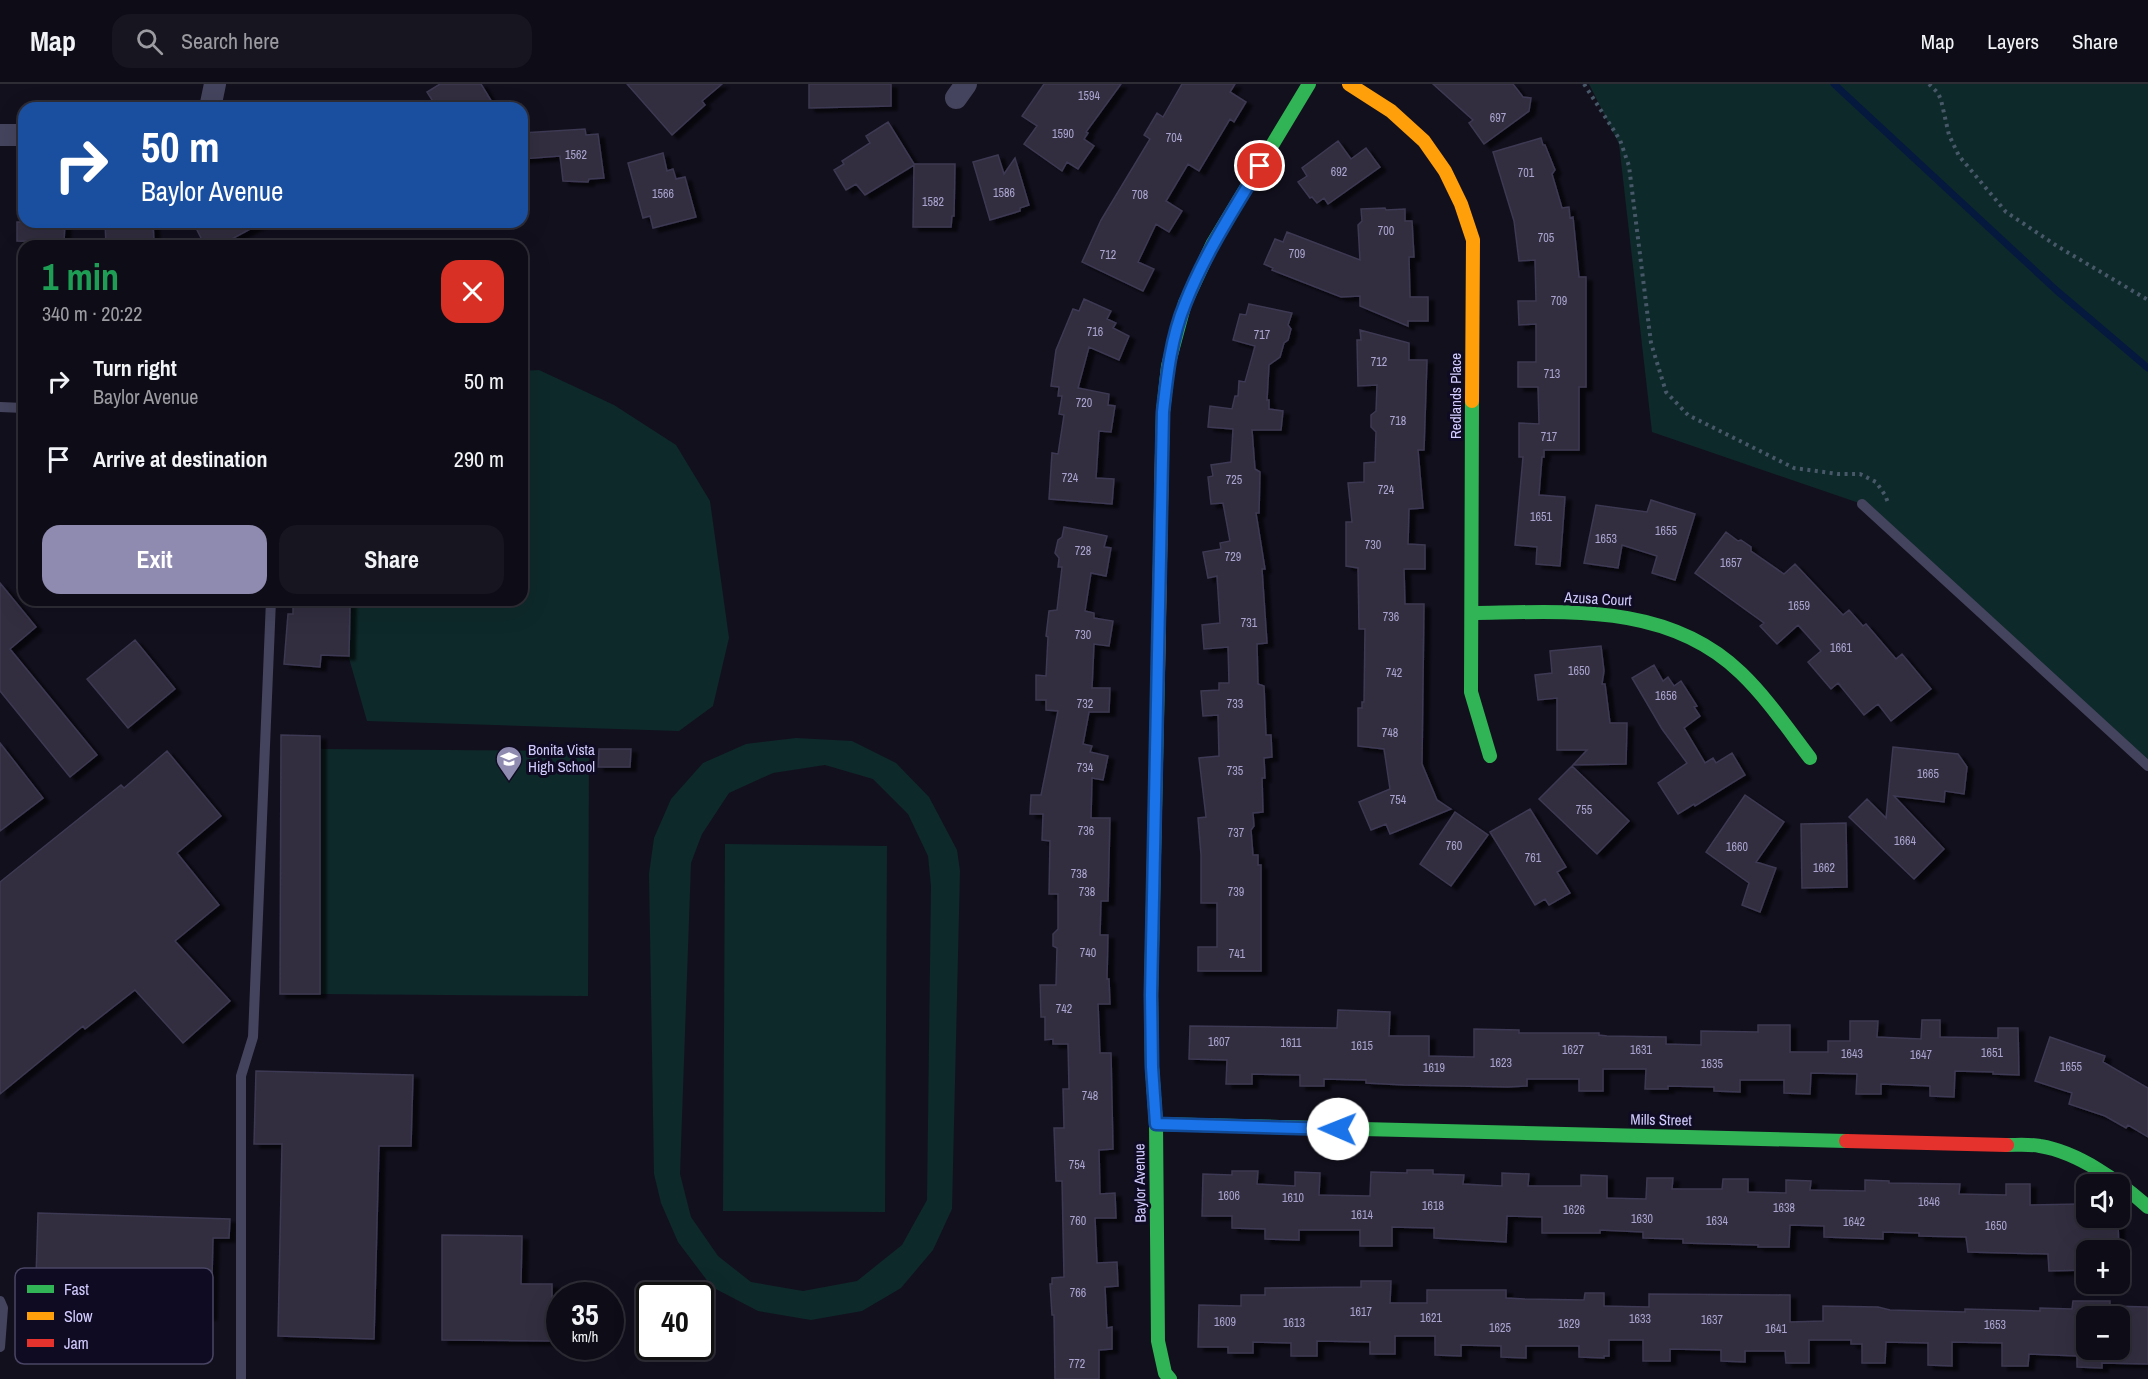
<!DOCTYPE html>
<meta charset="utf-8">
<style>
:root{--surface:#0e0c16;--page:#17151f;--text:#f1f3f6;--muted:#9b9ba1;--line:#2e2c35;--accent:#8f8ab0}
body{margin:0;font-family:"Archivo Narrow",sans-serif;background:var(--page);color:var(--text);height:100vh;display:flex;flex-direction:column;font-size:22px;white-space:nowrap}
*{box-sizing:border-box;margin:0}
p{font-size:20px;color:var(--muted)}
.icon{flex:none;width:33px;height:33px;fill:none;stroke:currentColor;stroke-width:2;stroke-linecap:round;stroke-linejoin:round}
.map{position:relative;flex:1;overflow:hidden}
.side{position:absolute;left:18px;top:156px;width:510px;height:366px;display:flex;flex-direction:column;background:var(--surface);border-radius:18px;box-shadow:0 6px 24px #0002,0 0 0 2px var(--line)}
.side>*{flex:none}
.banner{position:absolute;left:18px;top:18px;width:510px;height:126px;border-radius:18px;box-shadow:0 6px 24px #0002,0 0 0 2px var(--line);background:#1a4fa0;color:#fff;overflow:hidden}
.fabs{position:absolute;left:2076px;top:1090px;display:grid;gap:12px}
.fabs a{display:grid;place-items:center;width:54px;height:54px;border-radius:12px;background:var(--surface);box-shadow:0 6px 24px #0002,0 0 0 2px var(--line);font-size:30px}
.speed{position:absolute;left:546px;top:1198px;display:flex;gap:12px;font-size:30px;font-weight:700;text-align:center}
.speed>*{display:grid;place-content:center;width:78px;height:78px;border-radius:50%;background:var(--surface);box-shadow:0 6px 24px #0002,0 0 0 2px var(--line);line-height:1}
.speed small{font-size:15px;font-weight:400}
.speed .limit{border:3px solid #111;border-radius:9px;background:#fff;color:#111}
.pin{position:absolute;display:grid;place-items:center;width:51px;height:51px;color:#fff;margin:-26px;border:3px solid #fff;border-radius:50%;box-shadow:0 2px 6px #0007}
.me{position:absolute;width:66px;margin:-33px;rotate:271deg;stroke-linejoin:round;filter:drop-shadow(0 0 4px #0008)}
.turn{display:flex;align-items:center;gap:21px;height:126px;padding:0 24px;font-size:27px}
.turn .icon{width:78px;height:78px;stroke-width:2.5}
.turn b{display:block;font-size:42px;line-height:51px}
.round{display:grid;place-items:center;flex:none;width:63px;height:63px;border-radius:18px;background:var(--page)}
.summary{display:flex;align-items:center;justify-content:space-between;height:102px;padding:0 24px}
h1{font-size:36px;font-weight:800;line-height:45px;color:#1e9e55}
.button{display:flex;gap:12px;margin-top:auto;padding:12px 24px}
.button a{flex:1;height:69px;border-radius:18px;background:var(--accent);color:#fff;font-size:24px;font-weight:800;line-height:69px;text-align:center}
.button a+a{background:var(--page);color:var(--text)}
ul{padding:0;list-style:none}
li{display:flex;align-items:center;gap:18px;height:78px;padding:0 24px}
li div{flex:1}
li b{display:block;font-size:22px}
li em{font-style:normal}
header{display:flex;align-items:center;gap:36px;box-sizing:border-box;height:84px;padding:0 30px;background:var(--surface);border-bottom:2px solid var(--line)}
header strong{font-size:28px}
nav{display:flex;gap:33px;margin-inline-start:auto;font-size:21px}
.search{width:420px;height:54px;background:var(--page);display:flex;align-items:center;gap:15px;box-sizing:border-box;padding:0 21px;border-radius:18px;color:var(--muted);font-size:22px}
.map>svg:first-child{display:block}
.green{fill:#0e292a;fill-rule:evenodd}
.lines{fill:none;stroke-linecap:round;stroke-linejoin:round}
.stream{stroke:#05193f;stroke-width:7}
.building{fill:#302e3f;stroke:#3e3952;stroke-width:1.5;fill-rule:evenodd;filter:url(#shadow)}
.path{stroke:#475869;stroke-width:4;stroke-dasharray:3 4.5;stroke-linecap:butt}
.lane{stroke:#45445e;stroke-width:10}
.street{stroke:#45445e;stroke-width:22}
.fast{stroke:#30b455;stroke-width:14}
.slow{stroke:#ff9f0a;stroke-width:14}
.jam{stroke:#e5322d;stroke-width:14}
.route-casing{stroke:#114b97;stroke-width:15}
.route{stroke:#1a73e8;stroke-width:10}
.labels{text-anchor:middle;stroke-width:6;stroke-linejoin:round;paint-order:stroke}
.number-label{font-size:12px;fill:#aaa4cf}
.street-label{font-size:15px;fill:#d2ccff;stroke:#0f0b22}
.poi-label{font-size:15px;fill:#d2ccff;stroke:#0f0b22;text-anchor:start}
.key{fill:#0f0b22;stroke:#4a4564;stroke-width:1.5}
.key-label{font-size:16px;fill:#d2ccff}
</style>
<header>
<strong>Map</strong>
<div class="search"><svg class="icon" aria-label="search" viewBox="0 0 24 24"><circle cx="10" cy="10" r="6"/><path d="M15 15l6 6"/></svg>Search here</div>
<nav><a>Map</a><a>Layers</a><a>Share</a></nav>
</header>
<div class="map">
<svg width="2148" height="1295" viewBox="0 0 2148 1295">
<defs>
<filter id="shadow"><feDropShadow dx="6" dy="4" stdDeviation="1.5" flood-color="#0009"/></filter>
</defs>
<rect width="100%" height="100%" fill="#12101d"/>
<path class="green" d="M1589,0H2148V682L1862,420L1652,348L1619,60Z
M539,286L614,321L676,361L710,417L729,554L713,622L679,647L367,637L340,543V516H522V287Z
M796,654L852,657L896,679L929,713L957,766L960,787L952,1125L933,1166L901,1204L862,1227L811,1236L758,1227L712,1203L678,1158L661,1119L654,1090L649,790L654,754L671,715L703,679L746,660ZM825,681L873,695L908,730L928,772L931,802L927,1116L902,1161L857,1197L803,1207L751,1198L718,1172L691,1133L680,1090L691,779L702,750L729,709L773,689Z
M321,665L589,667L588,912L320,910Z
M725,760L887,762L885,1128L723,1127Z"/>
<g class="lines">
<path class="stream" d="M1834,0L2056,206L2148,284"/>
</g>
<path class="building" d="M440,0H481L492,18L482,24H437L427,8Z
M627,0H722L702,17L705,21L672,51Z
M809,0H891V22L809,24Z
M1044,0H1121L1086,48L1088,49L1084,55L1094,62L1078,85L1067,78L1062,87L1024,60L1037,42L1022,32Z
M1182,0H1235L1230,8L1246,18L1234,38L1230,35L1199,87L1188,80L1166,117L1182,127L1169,148L1156,140L1138,178L1154,185L1143,207L1082,178L1101,136L1150,55L1144,51L1157,29L1163,33Z
M1433,0H1513L1523,13L1531,14L1529,27L1484,60L1469,39L1473,36Z
M888,38L914,80H955L954,132H952L951,143H913L914,81L865,111L856,100L846,106L834,86L844,80L842,77L870,59L866,52Z
M585,45L586,51L598,50L604,94L589,95L588,98L563,97L560,72L522,75V49Z
M1541,54L1543,61H1545L1555,86L1552,90L1562,124L1569,123L1570,134L1573,133L1579,193H1586V303H1579V366H1544V373H1542L1539,411L1565,413L1560,482L1536,480L1537,463L1515,461L1523,373H1519V339L1539,340L1538,303H1518V278H1536V240L1519,241L1518,217H1536L1535,176L1519,177L1514,137L1493,68Z
M1338,57L1351,75L1366,64L1380,83L1328,120L1324,114L1317,119L1312,113L1310,114L1298,98L1307,92L1302,84Z
M663,69L667,87L673,85L676,95L685,93L696,133L653,144L650,132L643,134L628,79Z
M998,71L1004,90L1015,74L1029,121L1020,124V127L990,136L973,78Z
M1385,124L1386,126L1405,125V137H1412L1414,173H1409L1410,213H1428V237H1408V242L1360,222V212L1341,213L1272,186L1273,184L1264,180L1275,155L1283,158L1287,148L1360,176L1358,141L1362,137L1361,125Z
M17,138H65L64,158L17,157Z
M105,138H153L154,159L106,161Z
M193,138H263L219,162H205Z
M1084,215L1111,227L1107,235L1116,239L1113,244L1129,252L1119,276L1089,263L1078,304L1109,310L1108,321L1115,322L1111,348L1099,347L1096,394L1114,395L1112,420L1049,415L1052,369L1058,370L1064,331L1059,330L1062,312H1058L1059,303L1051,302L1056,266L1073,225L1079,227Z
M1249,220L1292,229L1288,241L1291,245L1288,256L1284,259L1280,273L1269,281L1267,316H1269V325L1283,327L1281,346H1252L1255,385L1260,388L1259,429H1256L1265,485H1262L1267,559L1257,560L1258,600L1264,602L1266,651H1271L1272,673L1264,674L1265,694H1262L1263,728L1253,729L1254,742L1251,746L1253,771H1258V781H1261V887H1198V863H1217V819H1201V771L1198,734L1206,733L1199,674L1219,672L1218,631L1203,632L1201,607L1219,606V599H1229L1228,563L1204,565L1202,541L1220,539L1217,492L1208,494L1203,468L1221,465L1220,459L1230,457L1223,419L1211,420L1208,393L1213,392L1211,381L1231,378L1233,345L1208,343L1210,322L1232,325L1235,312H1238L1239,297L1245,298L1255,262L1233,256L1240,230L1246,231Z
M1360,246L1409,259V276H1427L1424,366H1418L1423,424L1409,425L1408,460L1425,461V485H1404L1405,520H1424L1422,680L1437,716L1451,725L1390,750L1386,740L1371,746L1359,718L1390,705L1384,665L1358,662V624H1362V618H1364L1365,545H1359L1358,484L1346,482V438H1352L1348,399L1364,398V379L1375,378L1376,348L1371,343V331L1376,327L1377,301L1358,302L1357,256H1361Z
M1651,416L1695,430L1675,496L1652,489L1657,472L1622,461L1618,484L1584,479L1596,421L1647,428Z
M1064,443L1107,452L1104,463L1111,464L1106,492L1091,489L1085,527L1094,529V534L1113,537L1109,562L1094,560L1092,604H1110L1109,628H1089L1083,660L1092,662L1090,668L1108,672L1103,696L1092,694L1091,734H1110L1108,817H1101L1100,851H1108L1107,895H1109L1110,920H1098L1100,969H1111L1113,1065L1099,1066L1100,1110L1115,1109L1116,1134H1095L1097,1179L1117,1178L1118,1202L1105,1203L1107,1244L1112,1243V1265L1099,1266V1295H1055L1054,1231H1052L1050,1200H1052V1194L1064,1193L1062,1097H1056L1054,1044H1064L1063,1005H1069L1068,960H1053V955L1045,956V933H1041L1040,901H1056L1057,864L1053,862V850L1058,845V810H1049L1050,757L1042,756L1043,730H1030L1031,711H1041L1058,627L1046,626V616H1036V591L1046,592L1048,553L1046,552L1049,527L1057,526L1062,483H1058L1059,474L1055,469L1058,456L1062,453Z
M1726,448L1738,457L1741,456L1751,463V467L1784,490L1795,480L1843,531L1849,526L1863,542L1866,540L1896,575L1902,570L1931,605L1891,637L1878,620L1864,631L1838,599L1831,605L1808,578L1821,567L1798,541L1777,560L1760,542L1764,539L1695,489Z
M0,499L36,543L10,565L97,671L70,693L0,607Z
M293,516L350,519L349,572L321,571L320,583L284,580L288,530H293Z
M135,556L175,605L128,644L87,595Z
M1601,562L1604,587L1602,600H1605L1610,639H1627L1626,680L1573,681L1587,666H1557V614L1538,616L1535,591L1552,589L1550,567Z
M1654,581L1663,597L1668,593L1674,602L1681,597L1697,622L1694,623L1700,632L1684,644L1705,679L1713,674L1716,679L1732,669L1745,691L1695,722L1694,720L1678,730L1658,699L1687,679L1662,645L1632,594Z
M281,651L320,652V910H280Z
M0,659L43,714L0,747Z
M1893,663L1958,670L1967,683L1964,710L1945,707L1944,718L1894,712L1944,765L1914,795L1849,733L1867,715L1886,734Z
M599,665H631L630,683H598Z
M167,667L221,732L177,769L219,821L175,857L230,917L183,959L135,906L85,945L83,942L0,1010V798L121,701L124,704Z
M1572,682L1629,737L1597,770L1539,715Z
M1745,711L1784,738L1756,778L1776,784L1760,828L1742,821L1749,799L1706,768Z
M1530,725L1566,783L1557,788L1570,809L1549,821L1545,815L1535,821L1490,748Z
M1455,728L1488,751L1451,802L1420,780Z
M1846,739L1847,803L1802,804L1801,740Z
M1338,926L1390,928L1389,952H1429V972L1474,973V945L1519,946V949H1599V951L1607,952L1666,953V960L1701,961V947L1758,948V941H1790V968H1828V957H1850V937H1878L1877,953L1921,955L1922,936H1940V953L1998,954V944H2018L2019,991L1993,990V988L1955,987L1954,1013L1930,1012V1002L1881,1000V1010H1856L1857,990L1811,989L1810,1010L1784,1009V996H1740V1008L1714,1007V1003L1668,1002V1005H1645L1646,985H1603V1007H1579V995H1527V1002L1508,1003L1404,1001L1366,999V996L1324,995V1002H1300V991L1252,990V1000H1226L1227,976L1189,975L1190,942L1337,944Z
M2050,953L2105,972L2103,978L2148,1004V1053L2128,1041L2126,1044L2105,1032L2069,1020L2072,1009L2035,997Z
M256,987L413,991L411,1062H379L374,1255L278,1252L282,1060H254Z
M1407,1086H1433V1090L1464,1091L1463,1100L1502,1102V1089L1529,1090L1528,1102H1581V1091L1607,1092V1114L1646,1115L1647,1094H1673L1672,1105H1722L1723,1095H1748V1108L1786,1109V1096L1811,1097L1810,1106L1865,1107V1096L1889,1097V1099L1960,1100L1959,1110L2006,1111V1100H2030V1121L2080,1120L2081,1140L2118,1139L2119,1167H2086V1186L2049,1187L2048,1170L1968,1168L1966,1153L1919,1152V1149L1883,1148V1155L1824,1153V1142L1790,1141L1789,1163H1758V1161L1683,1159V1155L1643,1154V1148L1600,1146V1149H1542V1133L1507,1132L1506,1158L1434,1154V1144L1392,1143V1162H1360V1146H1299V1156L1265,1155V1145L1232,1144V1132H1202L1203,1090L1232,1091V1087H1258L1257,1100L1295,1102V1088L1320,1089L1319,1111L1370,1112L1371,1088L1407,1089Z
M38,1129L230,1135L229,1154H213L211,1232L35,1226Z
M442,1151L522,1152L521,1200H552V1257L442,1256Z
M1361,1197H1391L1390,1219H1427V1206H1506V1214L1525,1215L1584,1216L1585,1209H1604V1222L1649,1223V1210L1790,1211V1238L1823,1237V1222L1878,1223L1890,1226L1965,1228V1225L2040,1227V1224L2072,1225L2073,1217H2110V1222L2148,1223V1280L2102,1279V1284L2077,1283V1272L2029,1270L2028,1282H2002V1259L1952,1258V1282L1928,1281V1259L1886,1258L1885,1279H1862V1260H1851V1256H1809V1279H1786L1785,1267H1745V1278L1721,1277V1266L1670,1265V1277H1643V1256H1609V1272H1604V1274L1579,1273V1262H1526V1274L1501,1273V1262L1461,1261V1272L1435,1271V1252H1395V1270H1370V1258L1317,1257V1272H1291V1259L1253,1258V1269H1228V1263H1198L1199,1221L1241,1222V1211H1265V1204L1361,1203ZM2086,1233H2120V1266H2086Z"/>
<g class="lines">
<path class="path" d="M1584,0L1620,56L1629,82L1651,259L1666,308L1688,331L1794,384L1838,390H1860L1876,398L1885,411L1889,421
M1929,0L1938,9L1941,16L1949,51L1959,72L2006,128L2057,162L2148,216"/>
<path class="lane" d="M0,323L24,324
M1862,420L2148,682
M0,1217L3,1224L0,1263
M241,1295V992L253,953L271,516"/>
<path class="street" d="M956,14L966,0
M210,24L215,0
M0,51H24"/>
<path class="fast" d="M1472,317L1471,608L1490,672
M1162,369L1163,328L1168,282L1185,219L1213,159L1309,0
M1472,529C1565,528 1668,518 1741,589C1767,614 1788,645 1810,674
M1158,588L1151,911L1152,983L1156,1040L1158,1257L1165,1289L1170,1295
M1156,1040L1846,1057
M2007,1061C2018,1061 2029,1060 2040,1062C2078,1068 2120,1098 2148,1123"/>
<path class="slow" d="M1349,0L1391,27L1424,57L1445,87L1461,120L1473,156L1472,317
M1158,588L1162,369"/>
<path class="jam" d="M1846,1057L2007,1061"/>
</g>
<g class="lines">
<g class="route-casing">
<path id="route" d="M1260,82C1233,127 1204,171 1185,220C1171,254 1167,292 1163,328L1151,911L1152,983L1156,1040L1338,1045"/>
</g>
<use href="#route" class="route"/>
</g>
<defs>
<g id="school-pin" transform="scale(1.35)"><path d="M0 17L-7.5 6A9.5 9.5 0 1 1 7.5 6Z" fill="#8f8ab0" stroke="#0f0b22"/><path d="M0-5L7-2L0 1L-7-2ZM-4 1L0 2.5L4 1V4Q0 6-4 4Z" fill="#fff"/></g>
</defs>
<g fill-rule="evenodd">
<use href="#school-pin" x="509" y="675"/>
</g>
<g class="labels">
<g class="number-label">
<text x="1089" y="16">1594</text>
<text x="1498" y="38">697</text>
<text x="1063" y="54">1590</text>
<text x="1174" y="58">704</text>
<text x="576" y="75">1562</text>
<text x="1339" y="92">692</text>
<text x="1526" y="93">701</text>
<text x="1004" y="113">1586</text>
<text x="663" y="114">1566</text>
<text x="1140" y="115">708</text>
<text x="933" y="122">1582</text>
<text x="1386" y="151">700</text>
<text x="1546" y="158">705</text>
<text x="1297" y="174">709</text>
<text x="1108" y="175">712</text>
<text x="1559" y="221">709</text>
<text x="1095" y="252">716</text>
<text x="1262" y="255">717</text>
<text x="1379" y="282">712</text>
<text x="1552" y="294">713</text>
<text x="1084" y="323">720</text>
<text x="1398" y="341">718</text>
<text x="1549" y="357">717</text>
<text x="1070" y="398">724</text>
<text x="1234" y="400">725</text>
<text x="1386" y="410">724</text>
<text x="1541" y="437">1651</text>
<text x="1666" y="451">1655</text>
<text x="1606" y="459">1653</text>
<text x="1373" y="465">730</text>
<text x="1083" y="471">728</text>
<text x="1233" y="477">729</text>
<text x="1731" y="483">1657</text>
<text x="1799" y="526">1659</text>
<text x="1391" y="537">736</text>
<text x="1249" y="543">731</text>
<text x="1083" y="555">730</text>
<text x="1841" y="568">1661</text>
<text x="1579" y="591">1650</text>
<text x="1394" y="593">742</text>
<text x="1666" y="616">1656</text>
<text x="1085" y="624">732</text>
<text x="1235" y="624">733</text>
<text x="1390" y="653">748</text>
<text x="1085" y="688">734</text>
<text x="1235" y="691">735</text>
<text x="1928" y="694">1665</text>
<text x="1398" y="720">754</text>
<text x="1584" y="730">755</text>
<text x="1086" y="751">736</text>
<text x="1236" y="753">737</text>
<text x="1905" y="761">1664</text>
<text x="1454" y="766">760</text>
<text x="1737" y="767">1660</text>
<text x="1533" y="778">761</text>
<text x="1824" y="788">1662</text>
<text x="1079" y="794">738</text>
<text x="1087" y="812">738</text>
<text x="1236" y="812">739</text>
<text x="1088" y="873">740</text>
<text x="1237" y="874">741</text>
<text x="1064" y="929">742</text>
<text x="1219" y="962">1607</text>
<text x="1291" y="963">1611</text>
<text x="1362" y="966">1615</text>
<text x="1573" y="970">1627</text>
<text x="1641" y="970">1631</text>
<text x="1992" y="973">1651</text>
<text x="1852" y="974">1643</text>
<text x="1921" y="975">1647</text>
<text x="1501" y="983">1623</text>
<text x="1712" y="984">1635</text>
<text x="2071" y="987">1655</text>
<text x="1434" y="988">1619</text>
<text x="1090" y="1016">748</text>
<text x="1077" y="1085">754</text>
<text x="1229" y="1116">1606</text>
<text x="1293" y="1118">1610</text>
<text x="1929" y="1122">1646</text>
<text x="1433" y="1126">1618</text>
<text x="1784" y="1128">1638</text>
<text x="1574" y="1130">1626</text>
<text x="1362" y="1135">1614</text>
<text x="1642" y="1139">1630</text>
<text x="1078" y="1141">760</text>
<text x="1717" y="1141">1634</text>
<text x="1854" y="1142">1642</text>
<text x="1996" y="1146">1650</text>
<text x="1078" y="1213">766</text>
<text x="1361" y="1232">1617</text>
<text x="1431" y="1238">1621</text>
<text x="1640" y="1239">1633</text>
<text x="1712" y="1240">1637</text>
<text x="1225" y="1242">1609</text>
<text x="1294" y="1243">1613</text>
<text x="1569" y="1244">1629</text>
<text x="1995" y="1245">1653</text>
<text x="1500" y="1248">1625</text>
<text x="1776" y="1249">1641</text>
<text x="1077" y="1284">772</text>
</g>
<g class="street-label">
<text transform="translate(1456 312) rotate(-90)" y="5">Redlands Place</text>
<text transform="translate(1598 515) rotate(3)" y="5">Azusa Court</text>
<text transform="translate(1661 1036) rotate(1)" y="5">Mills Street</text>
<text transform="translate(1140 1099) rotate(-91)" y="5">Baylor Avenue</text>
</g>
<g class="poi-label">
<text x="528" y="671">Bonita Vista<tspan x="528" dy="17">High School</tspan></text>
</g>
</g>
<rect x="15" y="1184" width="198" height="96" rx="9" class="key"/>
<rect x="27" y="1201" width="27" height="8" fill="#30b455"/>
<rect x="27" y="1228" width="27" height="8" fill="#ff9f0a"/>
<rect x="27" y="1255" width="27" height="8" fill="#e5322d"/>
<g class="key-label">
<text x="64" y="1211">Fast</text>
<text x="64" y="1238">Slow</text>
<text x="64" y="1265">Jam</text>
</g>
</svg>
<div class="fabs">
<a><svg class="icon" aria-label="sound" viewBox="0 0 24 24"><path d="M4 9h4l5-4v14l-5-4H4zM17 9q2 3 0 6"/></svg></a>
<a>+</a>
<a>−</a>
</div>
<div class="speed"><div>35<small>km/h</small></div><div class="limit">40</div></div>
<div class="pin" style="left:1260px;top:82px;background:#d93025"><svg class="icon" aria-label="arrive" viewBox="0 0 24 24"><path d="M6 21V4h12l-3 4 3 4H6"/></svg></div>
<svg class="me" style="left:1338px;top:1045px" viewBox="-20 -20 40 40"><circle r="19" fill="#fff"/><path d="M0-13L10 11 0 6-10 11z" fill="#1a73e8"/></svg>
<div class="banner">
<div class="turn"><svg class="icon" aria-label="right" viewBox="0 0 24 24"><path d="M7 20v-9h11M14 6l5 5-5 5"/></svg><div><b>50 m</b>Baylor Avenue</div></div>
</div>
<section class="side">
<div class="summary"><div><h1>1 min</h1><p>340 m · 20:22</p></div><a class="round" style="background:#d93025;color:#fff"><svg class="icon" aria-label="close" viewBox="0 0 24 24"><path d="M6 6l12 12M18 6L6 18"/></svg></a></div>
<ul>
<li><svg class="icon" aria-label="right" viewBox="0 0 24 24"><path d="M7 20v-9h11M14 6l5 5-5 5"/></svg><div><b>Turn right</b><p>Baylor Avenue</p></div><em>50 m</em></li>
<li><svg class="icon" aria-label="arrive" viewBox="0 0 24 24"><path d="M6 21V4h12l-3 4 3 4H6"/></svg><div><b>Arrive at destination</b></div><em>290 m</em></li>
</ul>
<div class="button"><a>Exit</a><a>Share</a></div>
</section>
</div>
